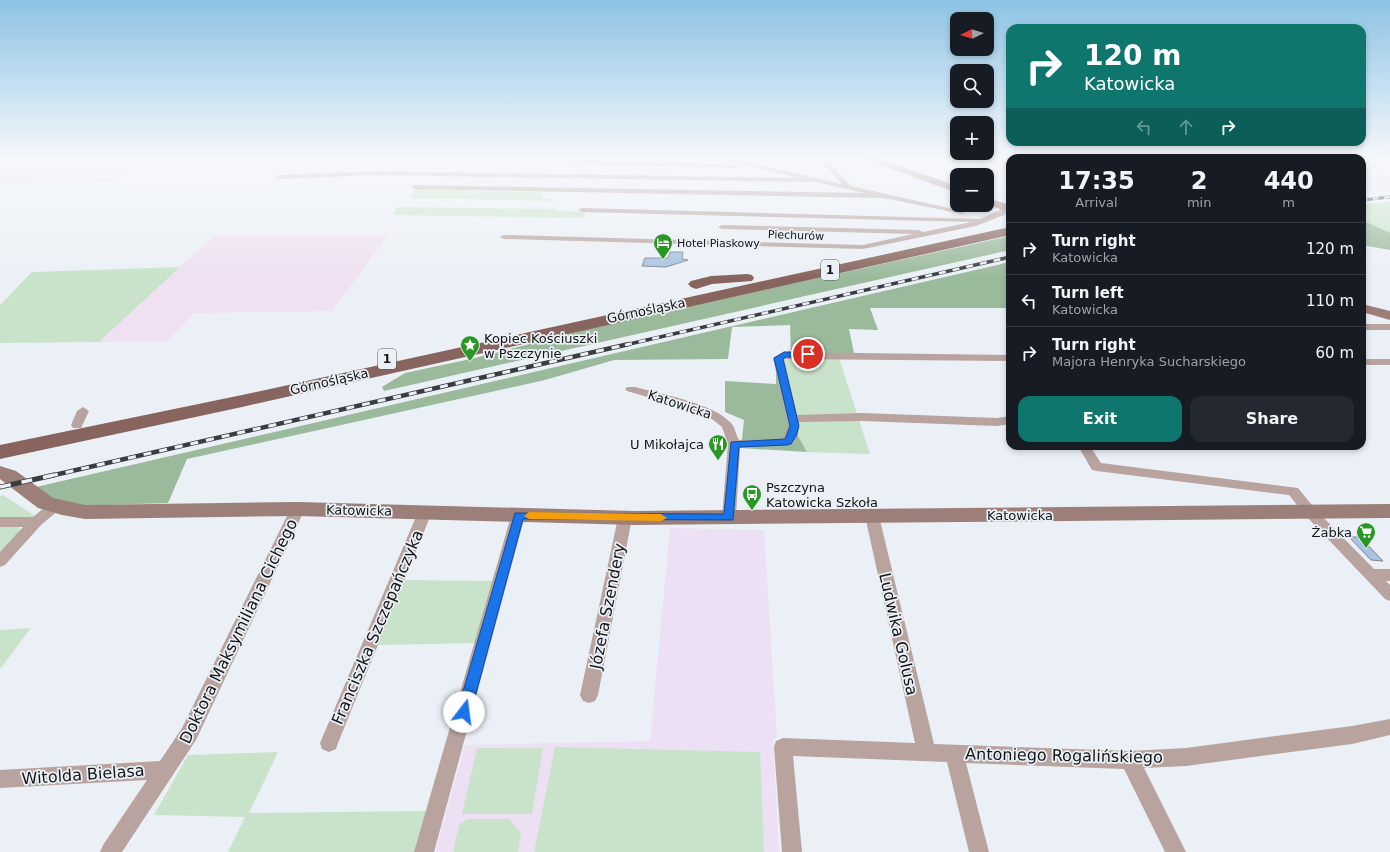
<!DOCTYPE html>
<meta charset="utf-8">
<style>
:root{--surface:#171b24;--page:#242831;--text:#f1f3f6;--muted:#9ea1a6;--line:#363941;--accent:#0f766e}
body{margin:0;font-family:"DejaVu Sans",sans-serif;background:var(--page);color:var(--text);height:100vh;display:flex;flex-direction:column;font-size:15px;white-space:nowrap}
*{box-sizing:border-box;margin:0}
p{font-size:13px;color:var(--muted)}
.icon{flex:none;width:22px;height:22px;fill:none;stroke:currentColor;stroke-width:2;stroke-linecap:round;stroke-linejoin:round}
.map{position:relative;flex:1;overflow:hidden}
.side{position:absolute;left:1006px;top:154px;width:360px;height:296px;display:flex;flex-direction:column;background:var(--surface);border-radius:12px;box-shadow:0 2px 6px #0003}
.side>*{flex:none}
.banner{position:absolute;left:1006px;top:24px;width:360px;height:122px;border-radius:12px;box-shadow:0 2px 6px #0003;background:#0f766e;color:#fff;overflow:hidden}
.needle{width:26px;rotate:265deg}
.controls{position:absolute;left:950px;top:12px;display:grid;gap:8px}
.controls a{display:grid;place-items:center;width:44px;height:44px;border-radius:8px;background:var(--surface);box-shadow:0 2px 6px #0003;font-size:20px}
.pin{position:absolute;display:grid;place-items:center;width:34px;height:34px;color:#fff;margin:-17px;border:2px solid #fff;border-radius:50%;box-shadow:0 1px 4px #0007}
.me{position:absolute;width:44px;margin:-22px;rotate:15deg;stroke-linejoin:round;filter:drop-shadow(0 0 3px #0008)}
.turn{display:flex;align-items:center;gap:14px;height:84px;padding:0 12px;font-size:18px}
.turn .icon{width:52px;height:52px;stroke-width:2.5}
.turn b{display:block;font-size:28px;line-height:34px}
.lanes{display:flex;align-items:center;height:38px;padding:0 12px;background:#0003;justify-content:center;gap:20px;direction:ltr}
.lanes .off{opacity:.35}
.eta{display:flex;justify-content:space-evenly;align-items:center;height:68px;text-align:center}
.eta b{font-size:24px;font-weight:800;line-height:28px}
.button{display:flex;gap:8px;margin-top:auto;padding:8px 12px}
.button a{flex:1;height:46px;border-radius:12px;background:var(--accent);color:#fff;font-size:16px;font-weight:800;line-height:46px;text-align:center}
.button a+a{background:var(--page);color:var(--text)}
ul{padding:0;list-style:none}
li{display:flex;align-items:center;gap:12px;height:52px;padding:0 12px;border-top:1px solid var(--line)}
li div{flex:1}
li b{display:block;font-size:15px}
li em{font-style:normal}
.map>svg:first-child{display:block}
.industrial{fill:#efe0f2}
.education{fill:#ede0f4}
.green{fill:#c8e3c9}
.forest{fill:#9aba9b}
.building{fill:#a7c2e2;stroke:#80858a}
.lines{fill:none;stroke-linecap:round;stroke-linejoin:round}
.street{fill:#b8a39f;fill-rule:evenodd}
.secondary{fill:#9c7f78;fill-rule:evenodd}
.primary{fill:#87645d;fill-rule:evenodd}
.rail-far3-casing{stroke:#3a3d40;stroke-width:3}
.rail-far2-casing{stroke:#3a3d40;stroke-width:3.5}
.rail-far1-casing{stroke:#3a3d40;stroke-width:4.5}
.rail-casing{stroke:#3a3d40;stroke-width:5}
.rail-far3{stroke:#ebf0f6;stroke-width:2;stroke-dasharray:5.5;stroke-linecap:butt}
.rail-far2{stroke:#ebf0f6;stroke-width:2.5;stroke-dasharray:7;stroke-linecap:butt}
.rail-far1{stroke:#ebf0f6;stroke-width:3;stroke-dasharray:8;stroke-linecap:butt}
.rail{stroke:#ebf0f6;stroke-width:3.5;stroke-dasharray:11;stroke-linecap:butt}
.route{fill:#1a73e8;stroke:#114b97}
.slow{fill:#f59e0b}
.labels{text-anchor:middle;stroke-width:3.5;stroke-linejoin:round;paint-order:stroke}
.far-street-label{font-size:11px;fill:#131517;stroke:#ebf0f6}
.far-poi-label{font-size:11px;fill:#131517;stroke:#ebf0f6;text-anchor:start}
.shield{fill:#ebf0f6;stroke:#54575a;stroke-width:1}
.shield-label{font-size:12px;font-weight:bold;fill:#131517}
.street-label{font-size:13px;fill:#131517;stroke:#ebf0f6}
.poi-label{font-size:13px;fill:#131517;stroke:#ebf0f6;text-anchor:start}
.near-street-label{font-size:16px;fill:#131517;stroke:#ebf0f6}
</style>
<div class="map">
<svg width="1390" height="852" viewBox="0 0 1390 852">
<rect width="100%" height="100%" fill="#ebf0f6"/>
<path class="industrial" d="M0,159H134L115,181L0,185Z
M976,159H1010V172L925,173L907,167L982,165Z
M1362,159H1390V188L1362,191Z
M388,235L332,311L194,313L167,341L99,342L214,236Z"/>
<path class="education" d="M670,528L764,530L777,737L773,740L779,852H435L465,745L650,741Z"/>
<path class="green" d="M406,187L471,188L470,191L542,192L543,198L560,201L410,198L416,188Z
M1390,202V233L1362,234V204Z
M397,207L556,209V211L585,212L583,218L393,215Z
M180,267L99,342L0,343V305L32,272Z
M839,358L870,454L807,452L798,437L796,413L783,359Z
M3,495L35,516L32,520H0V496Z
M0,525H18L21,532L0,555Z
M401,580L493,581L477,643L377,645Z
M31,628L0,669V630Z
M555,747L760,752L764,852H534Z
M477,748H543L532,814H462Z
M278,752L249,813L426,811L418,852H228L245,817L154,815L188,755Z
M467,819H509L521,833L518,852H453L459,825Z"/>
<path class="forest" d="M1362,220L1390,233V250L1362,245Z
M1010,236V250L384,391L382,387L405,373L475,358L603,325Z
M1010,262V308H870L878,330L849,329L854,353H791L790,325L732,327L728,359L614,360L545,380L187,459L168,503L74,506L51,502L36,487Z
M776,371L786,415L807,452L741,448L744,420L725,412V381L776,384Z"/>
<path class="building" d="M670,252H683L682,259L688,260L666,267L642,266L645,258H668Z
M1349,537H1360L1383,561L1371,560Z"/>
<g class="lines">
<path class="street" d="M723,159H736L842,184L819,159H826L851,186L966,212L962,214L884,198L414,189L411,187L414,185L864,193L816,182L372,175L279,179L276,177L279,175L372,171L798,178Z
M553,160L736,164L739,166L736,168L551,163V161Z
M1005,206H1010V210L1004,215L976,226L863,249L504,239L500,237L504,235L863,245L913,234L722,229L718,227L722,225L919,230L923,232L971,222L582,212L578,210L582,208L980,219L998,211Z
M1362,324H1390V330H1362Z
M784,352L1010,355V361L784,359L797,415L862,413L997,418L1010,416V424L997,426L862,421L799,422L798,436L791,445L740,448L736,517L734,520L729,522L724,520L722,517L728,444L722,427L712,419L698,412L627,391L625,389L627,387H635C661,394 713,403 731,423C735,427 736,435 739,440L783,438L788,426L773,358Z
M1362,359H1390V365H1362Z
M83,407L89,411L81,428H73L71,425L77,411Z
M1078,446H1090L1101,463L1298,488L1315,509L1374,569H1390V581H1386L1390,585V601L1385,599L1305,515L1289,495L1097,471L1092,470Z
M55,501L60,503L62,506L60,509L41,525L5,565L0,567V552L23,527H0V517H33L50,503Z
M298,504L303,506L305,509L196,740L122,852H100L103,845L147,780L0,788V770L160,761L182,728L286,518L293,506Z
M425,507L430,509L432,512L338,743L336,749L329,752L322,749L320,743L418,512L420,509Z
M518,511L523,513L525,516L434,852H414L511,516L513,513Z
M872,511L877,513L879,516L934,744L1130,751L1186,748L1352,726L1390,719V735L1352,744L1186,766L1144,768L1186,852H1165L1124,769L966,763L989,852H969L947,762L793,756L802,852H782L774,747L776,741L783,738L915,743L865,516L867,513Z
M625,513L630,515L632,518L598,695L595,701L589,703L583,701L580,695L618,518L620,515Z"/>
<path class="secondary" d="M865,159H880L957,186V193Z
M987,198L1010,205V212L987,205Z
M1362,304L1390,311V320L1362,312Z
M0,466L16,471L53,498L85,505L298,502L635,511L1390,504V518L635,525L298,516L85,519L62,515L38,508L0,479Z"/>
<path class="primary" d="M1010,227V235L242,407L0,459V445L242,395Z
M747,274L752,275L754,278L752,281L712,284L696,289L691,287L688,284L691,281L711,276Z"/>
<g class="rail-far3-casing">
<path id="rail-far3" d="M1362,200L1390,197"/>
</g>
<g class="rail-far2-casing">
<path id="rail-far2" d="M625,345L1010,257"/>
</g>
<g class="rail-far1-casing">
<path id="rail-far1" d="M50,476L629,344"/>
</g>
<g class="rail-casing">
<path id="rail" d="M0,487L54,475"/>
</g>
<use href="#rail-far3" class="rail-far3"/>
<use href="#rail-far2" class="rail-far2"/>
<use href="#rail-far1" class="rail-far1"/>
<use href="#rail" class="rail"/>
</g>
<linearGradient id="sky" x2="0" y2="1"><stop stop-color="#8dc3e4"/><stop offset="0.57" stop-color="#f6f8fb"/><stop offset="1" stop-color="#f6f8fb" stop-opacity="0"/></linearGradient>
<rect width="1390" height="279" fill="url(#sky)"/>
<path class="route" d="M784,352H808L812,354L808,357H786L783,359L799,426L796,436L791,444L787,445L739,447L733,520L523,519L471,712L469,716L464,718L459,716L457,712L515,513L724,514L731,442L785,439L790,426L774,358Z"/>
<path class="slow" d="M529,512L661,514L667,518L661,521L529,519L524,516Z"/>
<defs>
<g id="hotel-pin" transform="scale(1)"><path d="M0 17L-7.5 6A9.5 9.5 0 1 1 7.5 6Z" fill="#2a9824" stroke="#ebf0f6"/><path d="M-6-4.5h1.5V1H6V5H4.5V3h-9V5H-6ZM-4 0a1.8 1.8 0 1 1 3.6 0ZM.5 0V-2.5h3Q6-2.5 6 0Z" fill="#fff"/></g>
<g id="sight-pin" transform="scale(1)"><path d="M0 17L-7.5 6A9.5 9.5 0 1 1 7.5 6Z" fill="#2a9824" stroke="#ebf0f6"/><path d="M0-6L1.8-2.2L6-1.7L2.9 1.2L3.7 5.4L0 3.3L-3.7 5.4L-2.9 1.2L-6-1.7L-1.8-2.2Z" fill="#fff"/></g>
<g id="restaurant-pin" transform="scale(1)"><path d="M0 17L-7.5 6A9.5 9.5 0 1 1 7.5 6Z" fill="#2a9824" stroke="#ebf0f6"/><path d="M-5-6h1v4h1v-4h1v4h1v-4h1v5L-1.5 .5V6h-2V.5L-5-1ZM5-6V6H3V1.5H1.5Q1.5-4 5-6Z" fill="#fff"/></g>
<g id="bus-pin" transform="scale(1)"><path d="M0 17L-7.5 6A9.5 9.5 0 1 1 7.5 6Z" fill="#2a9824" stroke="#ebf0f6"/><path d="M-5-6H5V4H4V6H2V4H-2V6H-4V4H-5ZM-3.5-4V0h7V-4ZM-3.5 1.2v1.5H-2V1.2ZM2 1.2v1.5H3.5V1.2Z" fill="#fff"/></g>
<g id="supermarket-pin" transform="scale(1)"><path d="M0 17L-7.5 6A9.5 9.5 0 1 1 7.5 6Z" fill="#2a9824" stroke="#ebf0f6"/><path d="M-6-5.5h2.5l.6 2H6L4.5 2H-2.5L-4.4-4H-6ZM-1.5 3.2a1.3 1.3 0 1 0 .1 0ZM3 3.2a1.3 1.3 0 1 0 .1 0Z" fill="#fff"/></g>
</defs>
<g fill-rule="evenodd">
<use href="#hotel-pin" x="663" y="243"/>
<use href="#sight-pin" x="470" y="345"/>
<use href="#restaurant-pin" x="718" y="444"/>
<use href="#bus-pin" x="752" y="494"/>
<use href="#supermarket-pin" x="1366" y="532"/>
</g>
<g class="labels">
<g class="far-street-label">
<text transform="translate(796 235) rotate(2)" y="4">Piechurów</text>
</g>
<g class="far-poi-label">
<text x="677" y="247">Hotel Piaskowy</text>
</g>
<g class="shield">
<rect x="821" y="260" width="18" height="20" rx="3"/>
<rect x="378" y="349" width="18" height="20" rx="3"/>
</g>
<g class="shield-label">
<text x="830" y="274">1</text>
<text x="387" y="363">1</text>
</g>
<g class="street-label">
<text transform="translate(646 310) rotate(-12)" y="5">Górnośląska</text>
<text transform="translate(329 381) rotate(-13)" y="5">Górnośląska</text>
<text transform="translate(680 404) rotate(18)" y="5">Katowicka</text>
<text transform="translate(359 510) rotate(1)" y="5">Katowicka</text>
<text x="1020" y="520">Katowicka</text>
</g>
<g class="poi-label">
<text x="484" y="343">Kopiec Kościuszki<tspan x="484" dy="15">w Pszczynie</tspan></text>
<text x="704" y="449" text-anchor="end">U Mikołajca</text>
<text x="766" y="492">Pszczyna<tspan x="766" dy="15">Katowicka Szkoła</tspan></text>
<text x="1352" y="537" text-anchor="end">Żabka</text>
</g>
<g class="near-street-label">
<text transform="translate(607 606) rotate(-79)" y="6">Józefa Szendery</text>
<text transform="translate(377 627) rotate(-67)" y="6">Franciszka Szczepańczyka</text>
<text transform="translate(238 631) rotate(-64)" y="6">Doktora Maksymiliana Cichego</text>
<text transform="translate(899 634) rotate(77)" y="6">Ludwika Golusa</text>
<text transform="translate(1064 755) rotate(1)" y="6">Antoniego Rogalińskiego</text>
<text transform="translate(83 774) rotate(-4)" y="6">Witolda Bielasa</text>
</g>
</g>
</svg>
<div class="controls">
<a><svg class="needle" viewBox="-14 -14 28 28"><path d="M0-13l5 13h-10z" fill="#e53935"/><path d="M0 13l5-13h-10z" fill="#9ea1a6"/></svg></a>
<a><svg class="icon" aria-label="search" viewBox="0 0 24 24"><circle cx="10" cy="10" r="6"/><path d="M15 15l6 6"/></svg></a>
<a>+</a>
<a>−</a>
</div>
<div class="pin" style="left:808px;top:354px;background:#d93025"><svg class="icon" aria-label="arrive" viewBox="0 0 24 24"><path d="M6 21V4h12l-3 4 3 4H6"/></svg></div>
<svg class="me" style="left:464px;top:712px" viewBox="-20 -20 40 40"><circle r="19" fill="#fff"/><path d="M0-13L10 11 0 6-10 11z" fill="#1a73e8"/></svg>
<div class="banner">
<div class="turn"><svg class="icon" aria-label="right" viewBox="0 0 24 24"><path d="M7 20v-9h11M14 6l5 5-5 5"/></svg><div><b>120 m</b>Katowicka</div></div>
<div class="lanes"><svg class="icon off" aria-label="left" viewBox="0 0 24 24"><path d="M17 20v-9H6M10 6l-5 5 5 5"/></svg><svg class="icon off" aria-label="ahead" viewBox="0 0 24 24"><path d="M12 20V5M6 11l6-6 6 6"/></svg><svg class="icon" aria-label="right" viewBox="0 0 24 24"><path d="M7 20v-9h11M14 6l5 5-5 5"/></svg></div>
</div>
<section class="side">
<div class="eta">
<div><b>17:35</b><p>Arrival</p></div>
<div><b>2</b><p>min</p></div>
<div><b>440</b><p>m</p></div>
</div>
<ul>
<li><svg class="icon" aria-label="right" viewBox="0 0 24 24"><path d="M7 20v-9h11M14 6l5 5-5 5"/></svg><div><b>Turn right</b><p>Katowicka</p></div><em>120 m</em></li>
<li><svg class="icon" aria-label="left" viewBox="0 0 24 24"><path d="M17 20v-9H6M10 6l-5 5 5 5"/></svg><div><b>Turn left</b><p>Katowicka</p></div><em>110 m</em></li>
<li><svg class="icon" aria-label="right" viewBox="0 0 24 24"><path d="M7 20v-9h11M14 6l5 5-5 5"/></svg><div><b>Turn right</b><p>Majora Henryka Sucharskiego</p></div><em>60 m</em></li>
</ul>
<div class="button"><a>Exit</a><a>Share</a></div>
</section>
</div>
